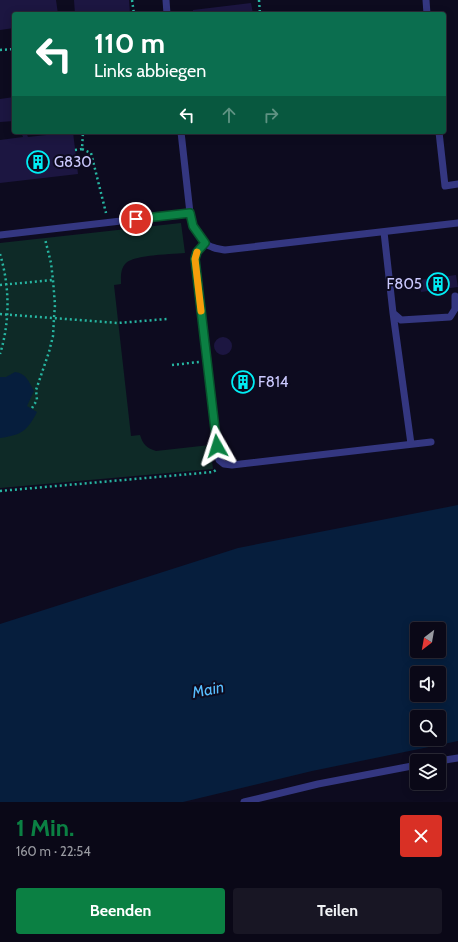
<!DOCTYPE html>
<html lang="de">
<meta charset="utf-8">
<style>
:root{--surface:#0a0817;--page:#181624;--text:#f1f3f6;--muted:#999aa1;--line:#2a2936;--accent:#0b8043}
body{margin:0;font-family:Cabin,sans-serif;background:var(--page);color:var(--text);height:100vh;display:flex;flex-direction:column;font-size:15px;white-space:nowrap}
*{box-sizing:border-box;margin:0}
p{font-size:13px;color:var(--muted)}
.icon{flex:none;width:22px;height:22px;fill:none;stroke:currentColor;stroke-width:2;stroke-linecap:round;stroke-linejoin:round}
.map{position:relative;height:802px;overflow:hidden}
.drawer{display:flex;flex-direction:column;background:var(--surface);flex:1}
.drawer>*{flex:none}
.guide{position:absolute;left:12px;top:12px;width:434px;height:122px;border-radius:4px;box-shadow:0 2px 10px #0003,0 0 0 1px var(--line);background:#0b6e4f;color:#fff;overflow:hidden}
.needle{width:26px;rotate:211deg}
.fabs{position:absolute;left:410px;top:622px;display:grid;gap:8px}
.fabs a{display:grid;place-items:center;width:36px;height:36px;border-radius:4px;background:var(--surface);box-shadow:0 2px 10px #0003,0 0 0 1px var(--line);font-size:20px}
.pin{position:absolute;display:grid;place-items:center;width:34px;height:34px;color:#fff;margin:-17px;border:2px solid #fff;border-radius:50%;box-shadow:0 1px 4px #0007}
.me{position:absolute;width:44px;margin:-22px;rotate:354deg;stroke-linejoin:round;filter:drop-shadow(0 0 3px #0008)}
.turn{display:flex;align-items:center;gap:14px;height:84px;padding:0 16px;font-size:18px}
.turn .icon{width:52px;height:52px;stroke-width:2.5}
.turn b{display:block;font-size:28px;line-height:34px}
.lanes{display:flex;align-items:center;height:38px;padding:0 16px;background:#0003;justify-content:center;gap:20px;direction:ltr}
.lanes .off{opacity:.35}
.round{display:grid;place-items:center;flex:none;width:42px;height:42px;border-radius:4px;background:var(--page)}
.head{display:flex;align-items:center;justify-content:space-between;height:68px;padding:0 16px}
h1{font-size:24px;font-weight:700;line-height:30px;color:var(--accent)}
.primary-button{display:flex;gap:8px;margin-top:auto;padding:8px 16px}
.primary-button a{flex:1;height:46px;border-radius:4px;background:var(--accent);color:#fff;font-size:16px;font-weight:700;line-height:46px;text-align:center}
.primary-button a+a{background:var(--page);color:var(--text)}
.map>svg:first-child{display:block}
.green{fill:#0e2a27}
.water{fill:#061e3d;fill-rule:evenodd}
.building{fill:#1c1641}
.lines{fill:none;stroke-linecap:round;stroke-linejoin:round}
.path{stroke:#27b6a2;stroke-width:2.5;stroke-dasharray:2 3;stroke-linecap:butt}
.service{stroke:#343781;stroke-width:7}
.route-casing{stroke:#07532c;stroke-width:10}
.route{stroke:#0b8043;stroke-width:7}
.slow{stroke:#f59e0b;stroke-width:7}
.labels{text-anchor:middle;stroke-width:4;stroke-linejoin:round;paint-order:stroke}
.poi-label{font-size:15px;fill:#cccaff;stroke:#0d0b1f;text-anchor:start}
.water-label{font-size:16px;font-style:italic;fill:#58beff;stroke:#0d0b1f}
</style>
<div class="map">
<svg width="458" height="802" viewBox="0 0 458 802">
<rect width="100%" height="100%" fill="#0d0b1f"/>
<path class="green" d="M181,223L185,253C172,254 134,255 126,263C120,269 121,277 121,284L114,285L131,436L140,435C143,444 146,448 156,451L210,445L213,469L0,488V243Z"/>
<path class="water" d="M15,372C26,373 29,382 34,391L27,406L37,412C27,431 22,435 0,438V377H6Z
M458,505V741L312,771L183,802H0V624L238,548ZM417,629H439V651H417ZM417,673H439V695H417ZM417,717H439V739H417Z"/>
<path class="building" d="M0,0H56L58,14H14V28L0,30Z
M74,0H129L130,14H75Z
M251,3L253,14H193V10Z
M14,97V121L0,122V99Z
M21,132H26L28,137L73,132L78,174L0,183V140L23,137Z
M456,275L458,287L421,292L419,280Z
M214 346a9 9 0 1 1 18 0a9 9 0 1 1-18 0Z
M246,374L248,389L240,390L238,375Z"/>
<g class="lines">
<path class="path" d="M132,0L134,14
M259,0L260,14
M0,50L14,49
M55,132L56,133
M82,149L91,153L106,213
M75,150L82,149L83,132
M0,254C10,287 10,322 0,354
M0,285L53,280
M0,314L118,323L167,319
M172,365L199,362
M32,408L37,400L36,390L49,352L53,336L54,318L55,305L53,280L51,263L45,239
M0,491L213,472L216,470"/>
<path class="service" d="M166,0L167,14
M426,0L427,14
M181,132L190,213C193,225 199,243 212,247C216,249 221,249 225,250L458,223
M439,132L445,186L458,184
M384,232L393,313L401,320L450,317L455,309V296
M0,235L190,213
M205,243L197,252L195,259L219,460L224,464L232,465L431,442
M393,313L411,444
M439,761L458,758
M244,802L318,784L417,765"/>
</g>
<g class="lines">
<g class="route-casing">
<path id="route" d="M136,219L190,213L193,226L205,243L197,252L195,259L217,446"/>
</g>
<use href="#route" class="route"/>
<path class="slow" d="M197,252L195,259L201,311"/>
</g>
<defs>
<g id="building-ring" transform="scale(1.15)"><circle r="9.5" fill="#0d0b1f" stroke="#00eef5" stroke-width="1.5"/><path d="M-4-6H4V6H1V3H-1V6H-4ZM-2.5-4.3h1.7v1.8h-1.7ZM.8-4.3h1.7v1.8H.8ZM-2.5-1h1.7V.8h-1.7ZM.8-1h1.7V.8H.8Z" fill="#00eef5"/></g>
</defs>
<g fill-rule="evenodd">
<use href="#building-ring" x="38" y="162"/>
<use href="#building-ring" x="438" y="284"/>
<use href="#building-ring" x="243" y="382"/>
</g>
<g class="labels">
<g class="poi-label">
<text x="54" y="167">G830</text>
<text x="422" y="289" text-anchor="end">F805</text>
<text x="258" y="387">F814</text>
</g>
<g class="water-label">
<text transform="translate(208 689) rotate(-11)" y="6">Main</text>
</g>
</g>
</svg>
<div class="fabs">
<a><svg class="needle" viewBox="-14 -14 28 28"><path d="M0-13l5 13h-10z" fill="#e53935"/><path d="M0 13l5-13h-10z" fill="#999aa1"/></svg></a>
<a><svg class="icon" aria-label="sound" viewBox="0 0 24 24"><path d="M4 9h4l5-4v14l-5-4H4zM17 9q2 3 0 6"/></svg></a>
<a><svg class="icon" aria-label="search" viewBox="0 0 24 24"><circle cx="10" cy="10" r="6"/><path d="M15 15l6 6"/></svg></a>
<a><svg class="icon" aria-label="layers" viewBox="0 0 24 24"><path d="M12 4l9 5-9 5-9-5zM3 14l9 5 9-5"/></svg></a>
</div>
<div class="pin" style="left:136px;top:219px;background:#d93025"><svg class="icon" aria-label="arrive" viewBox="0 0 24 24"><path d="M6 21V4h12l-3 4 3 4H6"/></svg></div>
<svg class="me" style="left:217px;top:446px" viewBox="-20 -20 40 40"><path d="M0-17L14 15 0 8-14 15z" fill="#0b8043" stroke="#fff" stroke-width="4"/></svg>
<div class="guide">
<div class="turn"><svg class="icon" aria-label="left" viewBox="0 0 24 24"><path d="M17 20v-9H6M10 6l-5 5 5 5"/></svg><div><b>110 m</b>Links abbiegen</div></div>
<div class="lanes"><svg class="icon" aria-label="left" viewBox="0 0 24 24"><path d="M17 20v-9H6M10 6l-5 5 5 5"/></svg><svg class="icon off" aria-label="ahead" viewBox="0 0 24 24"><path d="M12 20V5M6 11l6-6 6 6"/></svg><svg class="icon off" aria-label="right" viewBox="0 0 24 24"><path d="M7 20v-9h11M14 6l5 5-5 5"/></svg></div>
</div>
</div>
<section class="drawer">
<div class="head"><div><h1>1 Min.</h1><p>160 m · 22:54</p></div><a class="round" style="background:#d93025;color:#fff"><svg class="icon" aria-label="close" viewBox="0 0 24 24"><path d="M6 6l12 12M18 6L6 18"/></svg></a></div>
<div class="primary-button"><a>Beenden</a><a>Teilen</a></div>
</section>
